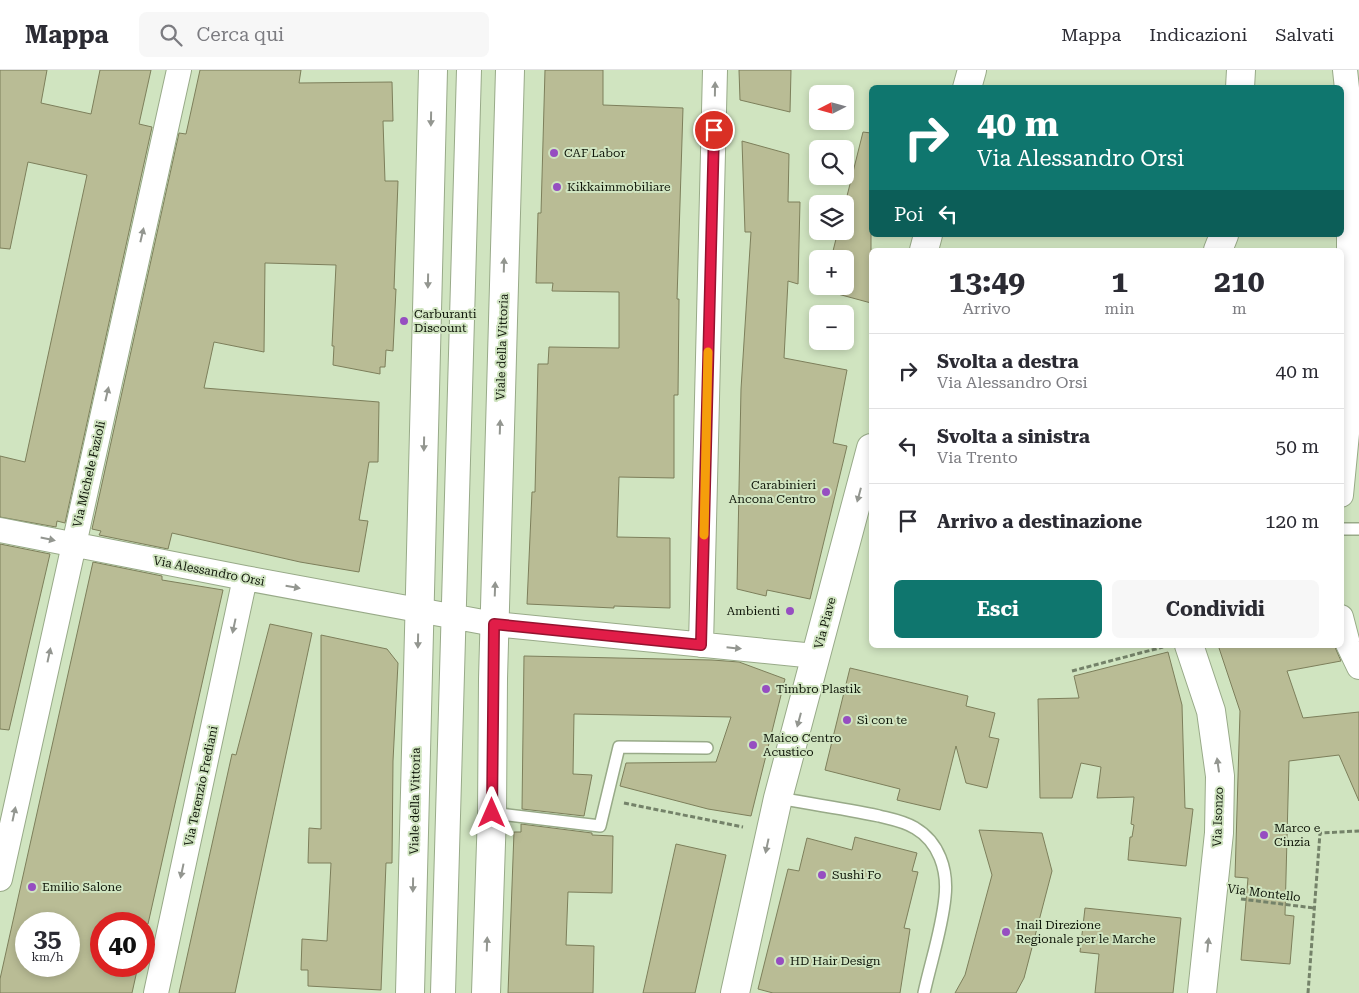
<!DOCTYPE html>
<html lang="it">
<meta charset="utf-8">
<style>
:root{--surface:#fff;--page:#f7f7f7;--text:#2b2b33;--muted:#7c7c81;--line:#e1e1e2;--accent:#0f766e}
body{margin:0;font-family:"Roboto Serif",serif;background:var(--page);color:var(--text);height:100vh;display:flex;flex-direction:column;font-size:19px;white-space:nowrap}
*{box-sizing:border-box;margin:0}
p{font-size:16px;color:var(--muted)}
.icon{flex:none;width:28px;height:28px;fill:none;stroke:currentColor;stroke-width:2;stroke-linecap:round;stroke-linejoin:round}
.map{position:relative;flex:1;overflow:hidden}
.side{position:absolute;left:869px;top:178px;width:475px;height:400px;display:flex;flex-direction:column;background:var(--surface);border-radius:8px;box-shadow:0 2px 8px #0003}
.side>*{flex:none}
.banner{position:absolute;left:869px;top:15px;width:475px;height:152px;border-radius:8px;box-shadow:0 2px 8px #0003;background:#0f766e;color:#fff;overflow:hidden}
.needle{width:32px;rotate:264deg}
.tools{position:absolute;left:809px;top:15px;display:grid;gap:10px}
.tools a{display:grid;place-items:center;width:45px;height:45px;border-radius:8px;background:var(--surface);box-shadow:0 2px 8px #0003;font-size:25px}
.speed{position:absolute;left:15px;top:842px;display:flex;gap:10px;font-size:25px;font-weight:700;text-align:center}
.speed>*{display:grid;place-content:center;width:65px;height:65px;border-radius:50%;background:var(--surface);box-shadow:0 2px 8px #0003;line-height:1}
.speed small{font-size:12px;font-weight:400}
.speed .limit{border:8px solid #d22;background:#fff;color:#111}
.pin{position:absolute;display:grid;place-items:center;width:42px;height:42px;color:#fff;margin:-21px;border:2px solid #fff;border-radius:50%;box-shadow:0 1px 5px #0007}
.me{position:absolute;width:55px;margin:-28px;rotate:0deg;stroke-linejoin:round;filter:drop-shadow(0 0 4px #0008)}
.turn{display:flex;align-items:center;gap:18px;height:105px;padding:0 25px;font-size:22px}
.turn .icon{width:65px;height:65px;stroke-width:2.5}
.turn b{display:block;font-size:35px;line-height:42px}
.then{display:flex;align-items:center;height:48px;padding:0 25px;background:#0003;gap:10px;font-size:19px}
.eta{display:flex;justify-content:space-evenly;align-items:center;height:85px;text-align:center}
.eta b{font-size:30px;font-weight:700;line-height:35px}
.primary-button{display:flex;gap:10px;margin-top:auto;padding:10px 25px}
.primary-button a{flex:1;height:58px;border-radius:8px;background:var(--accent);color:#fff;font-size:20px;font-weight:700;line-height:58px;text-align:center}
.primary-button a+a{background:var(--page);color:var(--text)}
ul{padding:0;list-style:none}
li{display:flex;align-items:center;gap:15px;height:75px;padding:0 25px;border-top:1px solid var(--line)}
li div{flex:1}
li b{display:block;font-size:19px}
li em{font-style:normal}
header{display:flex;align-items:center;gap:30px;box-sizing:border-box;height:70px;padding:0 25px;background:var(--surface);border-bottom:1px solid var(--line)}
header strong{font-size:24px}
nav{display:flex;gap:28px;margin-inline-start:auto;font-size:18px}
.search{width:350px;height:45px;background:var(--page);display:flex;align-items:center;gap:12px;box-sizing:border-box;padding:0 18px;border-radius:8px;color:var(--muted);font-size:19px}
.map>svg:first-child{display:block}
.building{fill:#b9bc95;stroke:#7d7f5b;fill-rule:evenodd}
.lines{fill:none;stroke-linecap:round;stroke-linejoin:round}
.lane-casing{stroke:#98aa88;stroke-width:14}
.street-casing{stroke:#98aa88;stroke-width:26}
.secondary-casing{stroke:#98aa88;stroke-width:30}
.path{stroke:#748269;stroke-width:3;stroke-dasharray:5 2.5;stroke-linecap:butt}
.lane{stroke:#fff;stroke-width:11}
.street{stroke:#fff;stroke-width:24}
.secondary{stroke:#fff;stroke-width:28}
.oneway{fill:#939690}
.route-casing{stroke:#92132f;stroke-width:12}
.route{stroke:#e11d48;stroke-width:9}
.slow{stroke:#f59e0b;stroke-width:9}
.poi-dot{fill:#964ec1;stroke:#d0e4c0;stroke-width:2}
.labels{text-anchor:middle;stroke-width:4;stroke-linejoin:round;paint-order:stroke}
.poi-label{font-size:12px;fill:#0f1609;stroke:#d0e4c0;text-anchor:start}
.street-label{font-size:12px;fill:#0f1609;stroke:#d0e4c0}
</style>
<header>
<strong>Mappa</strong>
<div class="search"><svg class="icon" aria-label="search" viewBox="0 0 24 24"><circle cx="10" cy="10" r="6"/><path d="M15 15l6 6"/></svg>Cerca qui</div>
<nav><a>Mappa</a><a>Indicazioni</a><a>Salvati</a></nav>
</header>
<div class="map">
<svg width="1359" height="923" viewBox="0 0 1359 923">
<rect width="100%" height="100%" fill="#d0e4c0"/>
<path class="building" d="M0,0H47L41,33L91,44L100,0H151L139,54L152,57L65,453L57,451L56,457L0,447V386L25,392L87,105L28,92L10,179L0,178Z
M200,0H301L299,13L392,12L393,51H383L385,111H398L394,219H396L393,281L386,280L385,297H380V304L333,295L334,276H332L336,195L265,193L264,282L214,272L204,318L379,332L378,392H369L359,450L368,451L359,502L300,492L172,463L168,479L99,465L101,461L92,459L179,63L186,64Z
M545,0H603V35L683,38L677,229H679L678,325H674V408L619,407L617,467L670,468V538L614,536V538L527,534L532,422H535L538,294H548L549,277L619,278V222L552,221L553,213H536L538,143H541Z
M739,0H791L790,42L740,30Z
M863,62L871,63V233L823,220L824,216H845V189H831L838,161H845V134Z
M742,71L789,84L788,132H800L798,214L788,211L784,288L847,300L833,373L847,376L810,529L767,520L766,526L737,519L741,319L751,162H745Z
M0,474L50,484L9,660L0,659Z
M93,492L162,506V510L223,520L148,854H101V896H138L132,923H0V909ZM26,854H69V896H26Z
M270,554L312,563L235,923H179L232,684L236,685Z
M321,565L387,579L398,593L393,691L392,793H386L381,920L308,916V900H301L302,869L327,871L331,793H308L309,758L321,759Z
M1218,575H1334L1341,591L1287,601L1303,648L1359,642V731L1339,685L1289,691L1285,845L1294,846L1290,894L1241,890L1248,808L1235,807L1240,641Z
M1168,582L1182,635L1185,738L1193,739L1186,796L1128,790L1130,767H1132L1134,755L1131,754L1134,727L1097,728L1101,697L1081,693L1072,728H1040L1038,629L1079,628L1074,606Z
M524,586L712,590L739,592L785,609L751,746L708,739L620,716L626,693L716,692L731,647L574,644L573,704L592,705L584,746L522,739Z
M850,598L968,626L966,636L995,643L989,667L999,669L987,718L966,713L956,676L940,740L897,730L900,719L825,700Z
M521,754L592,763V765L613,766L612,823L568,822L566,875L594,876L593,923H508L514,762H521Z
M979,760L1042,763L1052,801L1024,908L1016,923H955L965,905L992,805Z
M855,767L917,783L912,801L918,802L904,858L910,859L900,923H773L758,919L788,799L799,801L807,768L852,780Z
M676,774L726,785L695,923H643Z
M1085,838L1181,848L1173,923H1095L1099,884L1080,882Z"/>
<g class="lines">
<g class="lane-casing">
<path id="lane" d="M1341,459H1359
M778,728C812,734 846,739 879,746C891,749 904,751 915,758C939,772 948,800 945,827C942,859 931,891 924,923
M492,743L600,756L619,677L707,678"/>
</g>
<g class="street-casing">
<path id="street" d="M1341,425L1349,343V37L1345,0
M0,460L245,508L494,554L815,586
M1341,547L1348,574L1359,597
M701,575L715,0
M0,809L179,0
M156,923L245,508
M443,923L469,0"/>
</g>
<g class="secondary-casing">
<path id="secondary" d="M967,18L972,0
M1240,18L1241,0
M924,180L928,165
M1218,180L1224,165
M1189,575L1211,641L1220,706L1219,763L1202,923
M410,923L433,0
M486,923L492,743L493,609L510,0
M735,923L778,728L871,378"/>
</g>
<path class="path" d="M1072,601L1163,577
M624,733L743,757
M1241,829L1314,838
M1308,923L1320,763L1359,761"/>
<use href="#lane" class="lane"/>
<use href="#street" class="street"/>
<use href="#secondary" class="secondary"/>
</g>
<defs><path id="oneway-solid" d="M-6-.8H1V-3.2L6.5 0L1 3.2V.8H-6Z" transform="scale(1.25)"/></defs>
<g class="oneway">
<use href="#oneway-solid" transform="translate(715 19) rotate(-89)"/>
<use href="#oneway-solid" transform="translate(431 49) rotate(91)"/>
<use href="#oneway-solid" transform="translate(142 165) rotate(-77)"/>
<use href="#oneway-solid" transform="translate(504 195) rotate(-88)"/>
<use href="#oneway-solid" transform="translate(428 211) rotate(91)"/>
<use href="#oneway-solid" transform="translate(107 324) rotate(-77)"/>
<use href="#oneway-solid" transform="translate(500 357) rotate(-88)"/>
<use href="#oneway-solid" transform="translate(424 374) rotate(91)"/>
<use href="#oneway-solid" transform="translate(859 425) rotate(105)"/>
<use href="#oneway-solid" transform="translate(48 469) rotate(12)"/>
<use href="#oneway-solid" transform="translate(293 517) rotate(10)"/>
<use href="#oneway-solid" transform="translate(495 519) rotate(-88)"/>
<use href="#oneway-solid" transform="translate(234 556) rotate(102)"/>
<use href="#oneway-solid" transform="translate(418 571) rotate(91)"/>
<use href="#oneway-solid" transform="translate(734 578) rotate(6)"/>
<use href="#oneway-solid" transform="translate(49 585) rotate(-78)"/>
<use href="#oneway-solid" transform="translate(799 650) rotate(105)"/>
<use href="#oneway-solid" transform="translate(1218 695) rotate(-98)"/>
<use href="#oneway-solid" transform="translate(14 744) rotate(-78)"/>
<use href="#oneway-solid" transform="translate(767 776) rotate(102)"/>
<use href="#oneway-solid" transform="translate(182 801) rotate(102)"/>
<use href="#oneway-solid" transform="translate(413 815) rotate(91)"/>
<use href="#oneway-solid" transform="translate(487 874) rotate(-88)"/>
<use href="#oneway-solid" transform="translate(1208 875) rotate(-84)"/>
</g>
<g class="lines">
<g class="route-casing">
<path id="route" d="M492,743L494,554L701,575L714,60"/>
</g>
<use href="#route" class="route"/>
<path class="slow" d="M704,465L708,282"/>
</g>
<g class="poi-dot">
<circle cx="554" cy="83" r="5"/>
<circle cx="557" cy="117" r="5"/>
<circle cx="404" cy="251" r="5"/>
<circle cx="826" cy="422" r="5"/>
<circle cx="790" cy="541" r="5"/>
<circle cx="766" cy="619" r="5"/>
<circle cx="847" cy="650" r="5"/>
<circle cx="753" cy="675" r="5"/>
<circle cx="1264" cy="765" r="5"/>
<circle cx="822" cy="805" r="5"/>
<circle cx="32" cy="817" r="5"/>
<circle cx="1006" cy="862" r="5"/>
<circle cx="780" cy="891" r="5"/>
</g>
<g class="labels">
<g class="poi-label">
<text x="564" y="87">CAF Labor</text>
<text x="567" y="121">Kikkaimmobiliare</text>
<text x="414" y="248">Carburanti<tspan x="414" dy="14">Discount</tspan></text>
<text x="816" y="419" text-anchor="end">Carabinieri<tspan x="816" dy="14">Ancona Centro</tspan></text>
<text x="780" y="545" text-anchor="end">Ambienti</text>
<text x="776" y="623">Timbro Plastik</text>
<text x="857" y="654">Sì con te</text>
<text x="763" y="672">Maico Centro<tspan x="763" dy="14">Acustico</tspan></text>
<text x="1274" y="762">Marco e<tspan x="1274" dy="14">Cinzia</tspan></text>
<text x="832" y="809">Sushi Fo</text>
<text x="42" y="821">Emilio Salone</text>
<text x="1016" y="859">Inail Direzione<tspan x="1016" dy="14">Regionale per le Marche</tspan></text>
<text x="790" y="895">HD Hair Design</text>
</g>
<g class="street-label">
<text transform="translate(502 277) rotate(-88)" y="4">Viale della Vittoria</text>
<text transform="translate(89 404) rotate(-77)" y="4">Via Michele Fazioli</text>
<text transform="translate(209 501) rotate(11)" y="4">Via Alessandro Orsi</text>
<text transform="translate(825 553) rotate(-75)" y="4">Via Piave</text>
<text transform="translate(201 716) rotate(-78)" y="4">Via Terenzio Frediani</text>
<text transform="translate(415 731) rotate(-89)" y="4">Viale della Vittoria</text>
<text transform="translate(1218 747) rotate(-88)" y="4">Via Isonzo</text>
<text transform="translate(1264 823) rotate(7)" y="4">Via Montello</text>
</g>
</g>
</svg>
<div class="tools">
<a><svg class="needle" viewBox="-14 -14 28 28"><path d="M0-13l5 13h-10z" fill="#e53935"/><path d="M0 13l5-13h-10z" fill="#7c7c81"/></svg></a>
<a><svg class="icon" aria-label="search" viewBox="0 0 24 24"><circle cx="10" cy="10" r="6"/><path d="M15 15l6 6"/></svg></a>
<a><svg class="icon" aria-label="layers" viewBox="0 0 24 24"><path d="M12 4l9 5-9 5-9-5zM3 14l9 5 9-5"/></svg></a>
<a>+</a>
<a>−</a>
</div>
<div class="speed"><div>35<small>km/h</small></div><div class="limit">40</div></div>
<div class="pin" style="left:714px;top:60px;background:#d93025"><svg class="icon" aria-label="arrive" viewBox="0 0 24 24"><path d="M6 21V4h12l-3 4 3 4H6"/></svg></div>
<svg class="me" style="left:492px;top:743px" viewBox="-20 -20 40 40"><path d="M0-17L14 15 0 8-14 15z" fill="#e11d48" stroke="#fff" stroke-width="4"/></svg>
<div class="banner">
<div class="turn"><svg class="icon" aria-label="right" viewBox="0 0 24 24"><path d="M7 20v-9h11M14 6l5 5-5 5"/></svg><div><b>40 m</b>Via Alessandro Orsi</div></div>
<div class="then">Poi<svg class="icon" aria-label="left" viewBox="0 0 24 24"><path d="M17 20v-9H6M10 6l-5 5 5 5"/></svg></div>
</div>
<section class="side">
<div class="eta">
<div><b>13:49</b><p>Arrivo</p></div>
<div><b>1</b><p>min</p></div>
<div><b>210</b><p>m</p></div>
</div>
<ul>
<li><svg class="icon" aria-label="right" viewBox="0 0 24 24"><path d="M7 20v-9h11M14 6l5 5-5 5"/></svg><div><b>Svolta a destra</b><p>Via Alessandro Orsi</p></div><em>40 m</em></li>
<li><svg class="icon" aria-label="left" viewBox="0 0 24 24"><path d="M17 20v-9H6M10 6l-5 5 5 5"/></svg><div><b>Svolta a sinistra</b><p>Via Trento</p></div><em>50 m</em></li>
<li><svg class="icon" aria-label="arrive" viewBox="0 0 24 24"><path d="M6 21V4h12l-3 4 3 4H6"/></svg><div><b>Arrivo a destinazione</b></div><em>120 m</em></li>
</ul>
<div class="primary-button"><a>Esci</a><a>Condividi</a></div>
</section>
</div>
